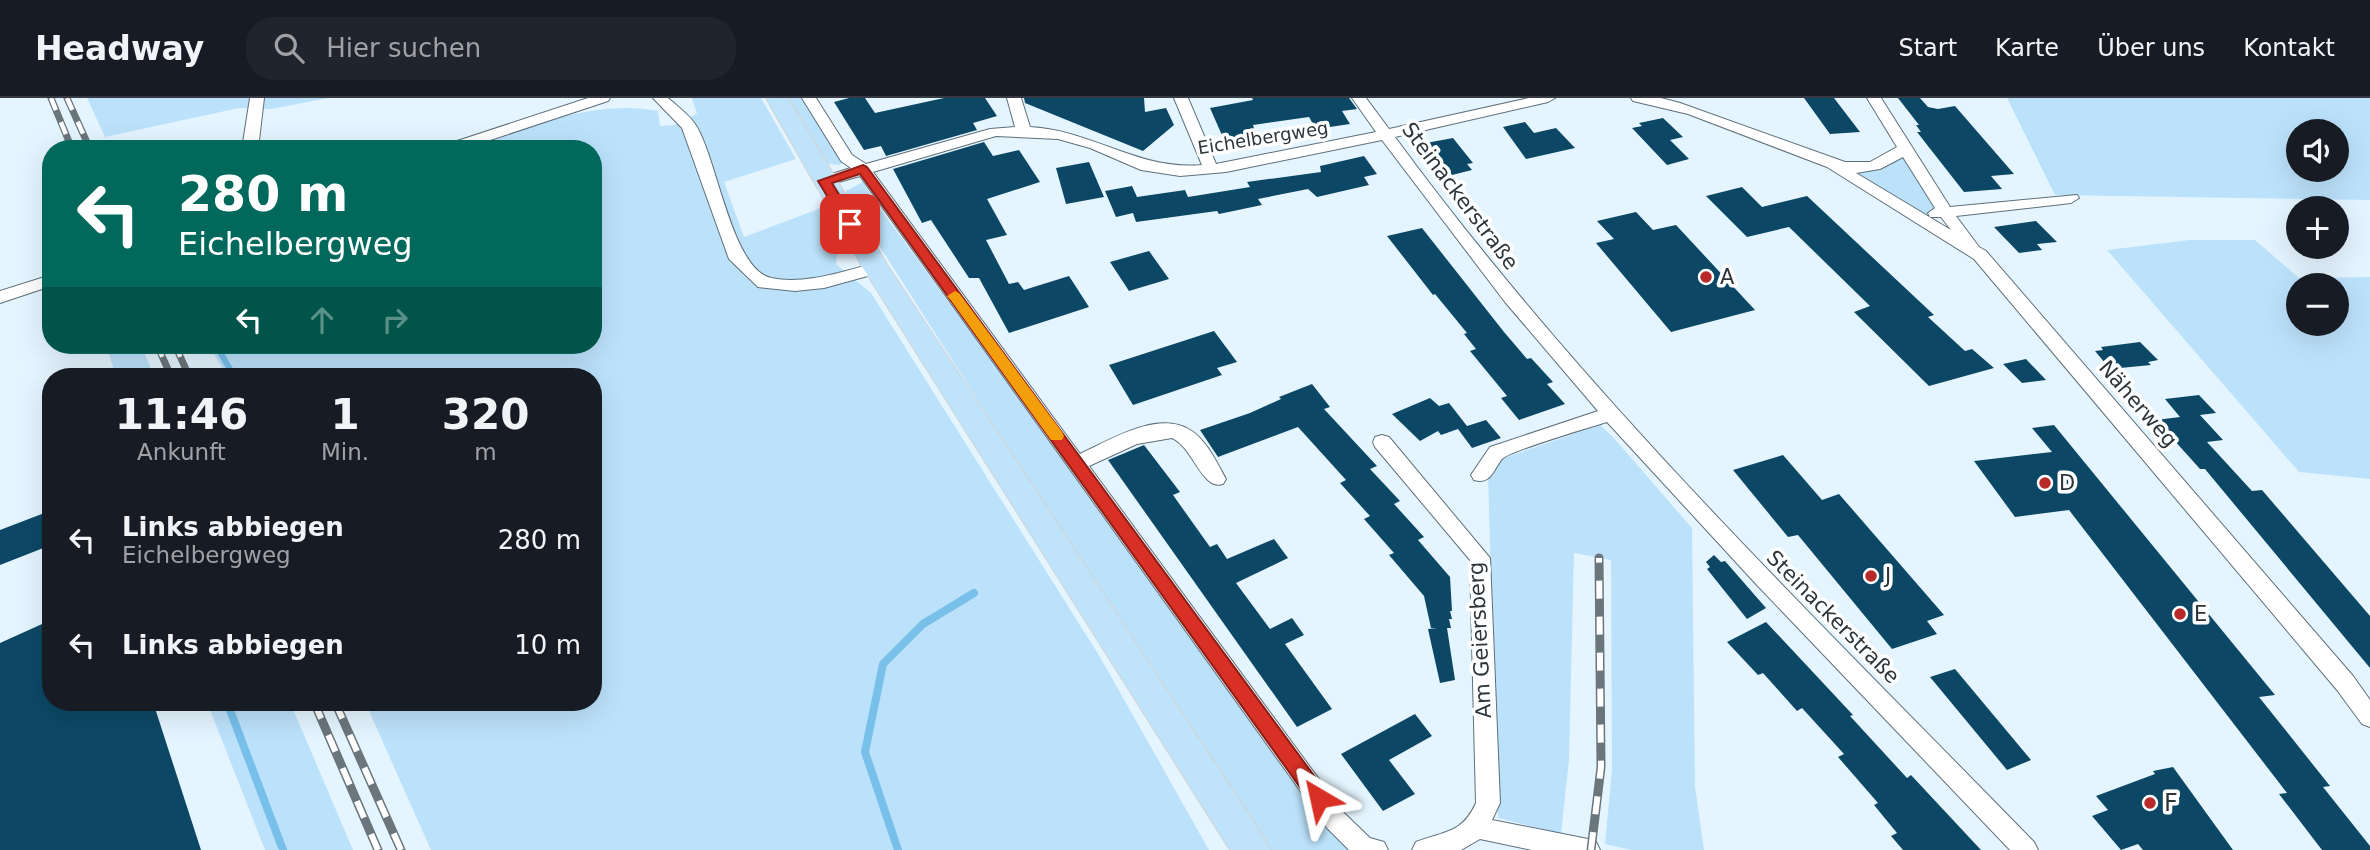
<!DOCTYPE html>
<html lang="de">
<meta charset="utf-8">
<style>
:root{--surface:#171b24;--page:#20242c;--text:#f1f3f6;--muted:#9ea1a6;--line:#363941}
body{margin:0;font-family:"DejaVu Sans",sans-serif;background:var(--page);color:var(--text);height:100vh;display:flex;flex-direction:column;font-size:26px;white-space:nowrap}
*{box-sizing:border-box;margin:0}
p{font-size:23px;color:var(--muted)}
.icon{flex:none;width:38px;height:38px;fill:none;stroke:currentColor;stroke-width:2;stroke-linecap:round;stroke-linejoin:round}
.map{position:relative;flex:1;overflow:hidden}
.panel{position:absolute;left:42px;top:270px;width:560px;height:343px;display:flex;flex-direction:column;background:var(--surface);border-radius:28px;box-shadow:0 7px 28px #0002}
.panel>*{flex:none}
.hud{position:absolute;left:42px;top:42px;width:560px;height:214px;border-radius:28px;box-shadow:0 7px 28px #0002;background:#00695c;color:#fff;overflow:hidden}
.controls{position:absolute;left:2286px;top:21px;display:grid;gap:14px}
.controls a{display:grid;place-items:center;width:63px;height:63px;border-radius:50%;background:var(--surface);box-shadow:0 7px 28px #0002;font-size:35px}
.pin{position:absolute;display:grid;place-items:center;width:60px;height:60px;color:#fff;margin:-30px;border-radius:14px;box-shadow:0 4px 10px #0006}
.me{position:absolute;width:77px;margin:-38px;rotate:324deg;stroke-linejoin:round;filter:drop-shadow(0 0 5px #0008)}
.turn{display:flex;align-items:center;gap:24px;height:147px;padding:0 21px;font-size:32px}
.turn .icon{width:91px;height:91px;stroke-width:2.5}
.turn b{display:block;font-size:49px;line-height:60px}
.lanes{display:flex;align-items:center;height:66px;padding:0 21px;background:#0003;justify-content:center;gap:35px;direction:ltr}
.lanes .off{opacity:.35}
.eta{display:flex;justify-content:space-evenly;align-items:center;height:119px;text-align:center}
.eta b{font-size:42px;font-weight:700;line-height:49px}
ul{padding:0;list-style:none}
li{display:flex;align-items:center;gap:21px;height:105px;padding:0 21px}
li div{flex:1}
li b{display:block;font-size:26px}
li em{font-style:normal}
header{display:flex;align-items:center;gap:42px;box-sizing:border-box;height:98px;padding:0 35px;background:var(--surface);border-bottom:2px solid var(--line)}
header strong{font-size:33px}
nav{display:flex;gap:38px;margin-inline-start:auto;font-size:24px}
.search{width:490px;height:63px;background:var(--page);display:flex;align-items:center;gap:18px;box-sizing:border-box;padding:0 24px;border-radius:28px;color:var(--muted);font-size:26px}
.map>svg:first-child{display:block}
.green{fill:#bce2fb;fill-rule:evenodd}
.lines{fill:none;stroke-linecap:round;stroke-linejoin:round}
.stream-far1{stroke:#78bfea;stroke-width:6}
.stream{stroke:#78bfea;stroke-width:8}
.building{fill:#0c4865}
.street-casing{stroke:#5e6f7a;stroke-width:2}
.primary-casing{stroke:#d1d3d4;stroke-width:2}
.street{fill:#fff;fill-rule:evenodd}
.primary{fill:#bfe3fa;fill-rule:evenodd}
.rail-far1-casing{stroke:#6a757c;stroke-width:7}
.rail-casing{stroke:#6a757c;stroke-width:9}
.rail-far1{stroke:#fff;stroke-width:4.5;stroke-dasharray:13;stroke-linecap:butt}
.rail{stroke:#fff;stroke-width:6;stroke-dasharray:18;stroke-linecap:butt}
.route{fill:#d93025;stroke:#8d1f18;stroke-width:2}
.slow{fill:#f59e0b}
.poi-dot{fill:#b82929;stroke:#fff;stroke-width:2.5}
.labels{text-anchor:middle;stroke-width:7;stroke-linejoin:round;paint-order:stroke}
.far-street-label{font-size:18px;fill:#2d353a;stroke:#fff}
.street-label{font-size:21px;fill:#2d353a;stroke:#fff}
.poi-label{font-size:21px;fill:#2d353a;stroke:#fff;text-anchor:start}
.near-poi-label{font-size:24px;fill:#2d353a;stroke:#fff;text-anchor:start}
</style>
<header>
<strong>Headway</strong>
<div class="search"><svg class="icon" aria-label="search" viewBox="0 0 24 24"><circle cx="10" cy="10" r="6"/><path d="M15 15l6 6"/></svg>Hier suchen</div>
<nav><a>Start</a><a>Karte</a><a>Über uns</a><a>Kontakt</a></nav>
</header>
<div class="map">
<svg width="2370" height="752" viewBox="0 0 2370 752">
<rect width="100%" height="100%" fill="#e5f5ff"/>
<path class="green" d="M87,0H329L271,11L239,10L105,39Z
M692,0H761L796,61L724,84L744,139L821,110L838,146L836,166L871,195L1100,559L1209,752H431L365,604H593V278H227L209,247H593V51H461C520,31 596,0 658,13L660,28L674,27L697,16Z
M787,0H805L843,64L840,67L828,66Z
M2007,0H2370V102L2055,97ZM2298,33H2336V72H2298Z
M1903,51L1945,114L1912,118L1833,67L1857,70Z
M863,84L878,108L1352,752H1258L1125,534L847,97L846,93Z
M2190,142H2255L2299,180L2370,179V381L2299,374L2107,152ZM2298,187H2336V226H2298Z
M106,247H141L154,278H116Z
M1600,327L1613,339L1692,430L1695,688L1704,752H1631L1605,746L1612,672L1611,462L1574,455L1569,661L1561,736L1498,720L1488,378L1501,361Z
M207,604H290L353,752H265Z"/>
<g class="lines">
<path class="stream-far1" d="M216,247L234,278"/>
<path class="stream" d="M227,604L283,752
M898,752L865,654L883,566L923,526L974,495"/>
</g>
<path class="building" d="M849,0H865L875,15L944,0H985L997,18L973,25L977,32L886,58L881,48L864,52L834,4Z
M1024,0H1144L1145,14L1166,10L1174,27L1143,53L1025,5Z
M1252,0H1349L1357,11L1342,13L1350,26L1316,31L1309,19L1253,27L1257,40L1251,41L1254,47L1228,51L1210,10L1253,2Z
M1804,0H1834L1860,34L1830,36Z
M1898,0H1920L1928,9L1938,11L1955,8L2014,76L1991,78L2002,91L1964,94L1917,34H1921L1916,27H1919Z
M1663,20L1683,39L1670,42L1689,61L1667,67L1632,30L1642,28L1639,25Z
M1525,24L1534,35L1556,30L1575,50L1526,61L1503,29Z
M1453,40L1473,65L1467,66L1472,72L1452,77L1426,45Z
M984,44L993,58L1019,52L1040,84L987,101L1007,137L986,142L1009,186L1018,184L1024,192L1069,178L1089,209L1009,235L979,180H969L931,122L922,125L893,71Z
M1364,58L1377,76L1364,79L1369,87L1317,99L1308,91L1258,101L1262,107L1219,116L1217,113L1136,124L1133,115L1116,119L1105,93L1132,88L1137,99L1185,92L1188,99L1250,89L1247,84L1321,74L1320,68Z
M1089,64L1104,99L1066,106L1056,70Z
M1742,89L1762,109L1807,98L1934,217L1928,219L1965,253L1972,251L1994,270L1929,288L1854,214L1870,208L1789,129L1747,139L1706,98Z
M1636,114L1653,132L1676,127L1755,212L1671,234L1596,145L1614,141L1597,123Z
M2036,123L2057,144L2037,146L2042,152L2019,155L1994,129Z
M1422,130L1504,234L1527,261L1531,260L1553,284L1547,286L1565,306L1519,322L1501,300L1507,298L1470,253L1476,251L1464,236L1467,235L1435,196L1433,197L1387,138Z
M1149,153L1169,181L1129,193L1110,164Z
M1214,233L1237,264L1217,270L1222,277L1133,307L1109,267Z
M2140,244L2158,262L2148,264L2151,267L2110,271L2095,253L2103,252L2101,249Z
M2026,261L2046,282L2022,285L2003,266Z
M1312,286L1330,309L1324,311L1377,368L1370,371L1400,403L1394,406L1424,439L1418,442L1450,479L1452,513H1450L1452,521H1449L1451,530H1447L1455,582L1440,585L1428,531L1437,530H1431L1424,498L1389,457L1394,455L1364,421L1370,418L1340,385L1346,382L1298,329L1218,359L1200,332L1250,315L1281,301L1279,299Z
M2199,297L2216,315L2200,317L2223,342L2207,344L2252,393L2262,392L2370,518V570L2205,371H2200L2156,322L2180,319L2165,301Z
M1430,300L1439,308L1449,305L1467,328L1486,322L1501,340L1472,350L1458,331L1441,337L1438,333L1420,343L1392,316Z
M2054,327L2275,597L2259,599L2330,688L2323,689L2370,748V752H2322L2279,696L2287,695L2069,412L2015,419L1974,363L2052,354L2032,330Z
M1144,347L1180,394L1173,397L1210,449L1217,446L1227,461L1274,441L1288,460L1236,485L1270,531L1292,520L1304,537L1285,546L1332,611L1297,629L1108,362Z
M1783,357L1822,402L1839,396L1944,517L1927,523L1937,536L1892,551L1798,437L1788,439L1733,372Z
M47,414L51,447L0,467V432Z
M1714,457L1721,464L1725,463L1766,510L1747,521L1707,471L1710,469L1706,464Z
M51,522V604H153L201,752H0V545Z
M1766,524L1853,617L1850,618L1907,680L1911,677L1981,752H1903L1891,738L1897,735L1874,707L1878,705L1838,659L1844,656L1802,610L1797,613L1763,575L1758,577L1727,544Z
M1955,571L2031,662L2007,672L1930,579Z
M1415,616L1432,638L1389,662L1415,696L1383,713L1341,656Z
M2173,669L2233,752H2143L2138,746L2121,752L2092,718L2108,712L2096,698L2155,676L2153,673Z"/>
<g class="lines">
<g class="street-casing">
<path id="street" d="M250,0H264L258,51H242Z
M588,0H610L608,3L463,51H440L442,48Z
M653,0H668C677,8 688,16 695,26C717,58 731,171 771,180C806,187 843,173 876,165L882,166L884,170L882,174L824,190L795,193L758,189L729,161L682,30Z
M802,0H816L852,57L866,66L990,31L1015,29L1007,0H1021L1030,29C1092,32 1139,73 1202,67L1174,0H1188L1216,66L1376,34L1352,0H1366L1389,31L1529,0H1555L1548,4L1395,39C1583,296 1813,517 2034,744L2038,752H2010L1756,486L1607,324C1591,329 1509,353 1502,361C1493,372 1491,387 1474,382L1471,377L1490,349L1598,313L1505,204L1382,42L1226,74L1180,78L1141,72L1090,50L1058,41L996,38L873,74L1080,356C1110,342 1158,312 1190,332C1206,341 1217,365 1226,381L1223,386C1202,393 1193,349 1172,340L1137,346L1089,368L1343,714L1370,740L1384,744L1388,752H1349L1327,730L860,78L824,88L819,86L816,83L819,80L851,70L841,63Z
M1631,0H1661L1680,5L1845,64H1870L1897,49L1867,0H1881L1950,109L2077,97L2079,100L2071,105L1956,118L1979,149L1986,153L2353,578L2370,602V629L2362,626L2337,592L1974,161L1827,69L1688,16L1633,3ZM1903,59L1935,110L1928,115L1930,119H1941L1951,132L1856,75L1880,71Z
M51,177V188L0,205V193Z
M1382,337L1389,339L1490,460L1500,705L1492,722L1588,741L1596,744L1600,752H1532L1480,741L1461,752H1412L1416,744C1444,733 1462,736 1476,705L1470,462L1375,349L1373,344L1375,339Z"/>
</g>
<g class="primary-casing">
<path id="primary" d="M766,0H788L888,168L1264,740L1270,752H1230L863,170Z"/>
</g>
<use href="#street" class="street"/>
<use href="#primary" class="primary"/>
<g class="rail-far1-casing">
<path id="rail-far1" d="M51,0L72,51
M67,0L90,51
M157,247L171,278
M175,247L189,278"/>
</g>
<g class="rail-casing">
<path id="rail" d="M314,604L378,752
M335,604L401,752
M1591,752L1601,669L1599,460"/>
</g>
<use href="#rail-far1" class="rail-far1"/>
<use href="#rail" class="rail"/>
</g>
<path class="route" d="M863,67L867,69L1326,694L1329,700L1326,706L1319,709L1312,706L860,76L832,85L857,126L850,131L846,129L818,83Z"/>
<path class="slow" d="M955,193L959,195L1062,334L1064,338L1062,342H1051L950,201L947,198Z"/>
<g class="poi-dot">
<circle cx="1706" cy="179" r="7"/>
<circle cx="2045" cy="385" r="7"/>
<circle cx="1871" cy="478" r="7"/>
<circle cx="2180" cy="516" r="7"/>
<circle cx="2150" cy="705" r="7"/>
</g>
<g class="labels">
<g class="far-street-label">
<text transform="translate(1263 40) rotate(-9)" y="6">Eichelbergweg</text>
</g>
<g class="street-label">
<text transform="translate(1460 98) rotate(53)" y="7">Steinackerstraße</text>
<text transform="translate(2138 306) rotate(49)" y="7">Näherweg</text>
<text transform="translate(1833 519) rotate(45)" y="7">Steinackerstraße</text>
<text transform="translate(1480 542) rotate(-93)" y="7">Am Geiersberg</text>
</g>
<g class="poi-label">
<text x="1720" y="186">A</text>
<text x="2059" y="392">D</text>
<text x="1885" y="485">J</text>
<text x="2194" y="523">E</text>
</g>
<g class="near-poi-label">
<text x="2164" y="713">F</text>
</g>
</g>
</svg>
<div class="controls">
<a><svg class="icon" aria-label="sound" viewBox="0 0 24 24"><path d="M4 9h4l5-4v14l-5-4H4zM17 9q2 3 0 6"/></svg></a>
<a>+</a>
<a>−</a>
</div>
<div class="pin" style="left:850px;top:126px;background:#d93025"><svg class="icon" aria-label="arrive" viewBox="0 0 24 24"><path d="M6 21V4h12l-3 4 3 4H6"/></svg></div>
<svg class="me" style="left:1319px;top:700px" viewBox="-20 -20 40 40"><path d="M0-17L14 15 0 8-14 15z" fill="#d93025" stroke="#fff" stroke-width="4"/></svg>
<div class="hud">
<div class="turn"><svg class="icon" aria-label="left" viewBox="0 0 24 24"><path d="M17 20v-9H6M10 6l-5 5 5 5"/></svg><div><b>280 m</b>Eichelbergweg</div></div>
<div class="lanes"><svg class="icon" aria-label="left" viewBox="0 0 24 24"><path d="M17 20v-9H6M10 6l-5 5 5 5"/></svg><svg class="icon off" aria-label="ahead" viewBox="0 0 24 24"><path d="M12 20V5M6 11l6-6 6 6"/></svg><svg class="icon off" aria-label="right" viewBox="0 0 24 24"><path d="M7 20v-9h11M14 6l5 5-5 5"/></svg></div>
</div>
<section class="panel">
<div class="eta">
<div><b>11:46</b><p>Ankunft</p></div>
<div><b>1</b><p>Min.</p></div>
<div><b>320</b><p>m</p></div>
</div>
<ul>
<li><svg class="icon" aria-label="left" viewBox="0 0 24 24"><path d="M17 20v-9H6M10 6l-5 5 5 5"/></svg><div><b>Links abbiegen</b><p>Eichelbergweg</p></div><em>280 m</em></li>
<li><svg class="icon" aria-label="left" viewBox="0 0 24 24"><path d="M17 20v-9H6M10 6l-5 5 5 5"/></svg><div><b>Links abbiegen</b></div><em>10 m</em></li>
</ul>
</section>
</div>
